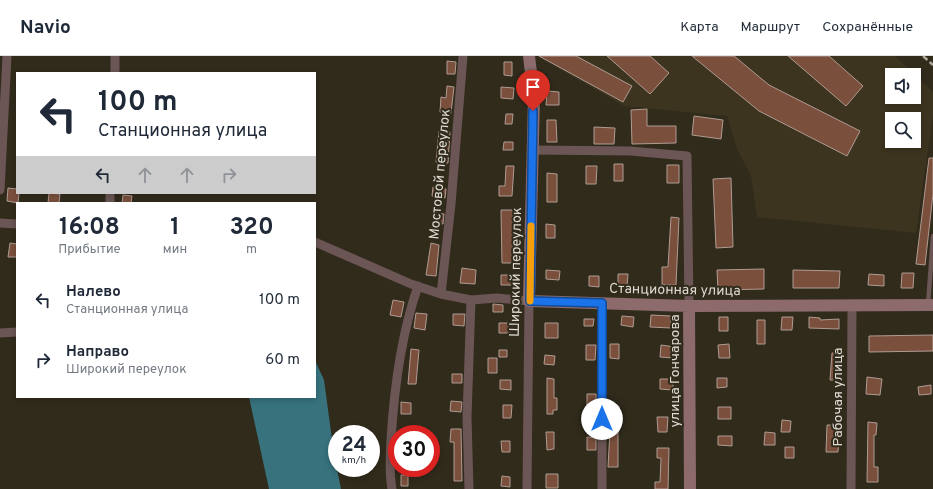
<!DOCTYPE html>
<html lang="ru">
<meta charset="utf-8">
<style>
:root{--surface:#fff;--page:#f2f2f3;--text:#1f2937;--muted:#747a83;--line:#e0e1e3}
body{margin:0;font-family:Overpass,sans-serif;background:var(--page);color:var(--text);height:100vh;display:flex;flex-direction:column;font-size:15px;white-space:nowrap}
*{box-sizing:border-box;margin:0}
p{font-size:13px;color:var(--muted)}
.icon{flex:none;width:22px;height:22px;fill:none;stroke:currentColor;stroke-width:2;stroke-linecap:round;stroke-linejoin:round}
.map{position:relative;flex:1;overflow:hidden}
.drawer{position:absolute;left:16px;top:146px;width:300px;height:196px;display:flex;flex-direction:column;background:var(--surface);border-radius:0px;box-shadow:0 2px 6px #0003}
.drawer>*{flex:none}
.top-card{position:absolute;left:16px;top:16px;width:300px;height:122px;border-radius:0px;box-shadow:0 2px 6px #0003;background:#fff;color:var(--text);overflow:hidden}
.fabs{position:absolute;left:885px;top:12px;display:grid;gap:8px}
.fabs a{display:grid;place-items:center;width:36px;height:36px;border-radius:0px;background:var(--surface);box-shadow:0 2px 6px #0003;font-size:20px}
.speed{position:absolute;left:328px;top:369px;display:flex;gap:8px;font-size:20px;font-weight:700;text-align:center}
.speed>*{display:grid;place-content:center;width:52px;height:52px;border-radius:50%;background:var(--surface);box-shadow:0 2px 6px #0003;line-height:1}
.speed small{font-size:10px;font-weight:400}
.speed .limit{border:6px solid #d22;background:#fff;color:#111}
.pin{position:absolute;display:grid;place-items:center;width:34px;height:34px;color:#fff;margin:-41px -17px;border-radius:50% 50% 50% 0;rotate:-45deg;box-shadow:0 0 4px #0007}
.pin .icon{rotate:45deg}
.me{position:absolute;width:44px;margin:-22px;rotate:0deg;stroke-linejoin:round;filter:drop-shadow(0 0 3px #0008)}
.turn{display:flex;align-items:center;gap:14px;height:84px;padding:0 16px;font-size:18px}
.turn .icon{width:52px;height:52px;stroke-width:2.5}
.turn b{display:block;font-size:28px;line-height:34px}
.lanes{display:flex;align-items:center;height:38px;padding:0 16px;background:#0003;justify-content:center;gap:20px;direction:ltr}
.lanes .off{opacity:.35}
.eta{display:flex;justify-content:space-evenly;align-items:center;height:68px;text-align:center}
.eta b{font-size:24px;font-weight:700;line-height:28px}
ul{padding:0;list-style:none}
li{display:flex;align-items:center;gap:12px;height:60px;padding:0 16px}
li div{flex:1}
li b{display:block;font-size:15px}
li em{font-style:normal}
header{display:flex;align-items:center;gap:24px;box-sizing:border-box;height:56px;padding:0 20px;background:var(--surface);border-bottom:1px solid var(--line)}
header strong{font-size:19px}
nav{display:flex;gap:22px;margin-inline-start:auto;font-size:14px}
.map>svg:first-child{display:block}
.built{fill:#3d341f;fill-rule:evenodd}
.water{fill:#37727d}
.building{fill:#7a503d;stroke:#af9b93}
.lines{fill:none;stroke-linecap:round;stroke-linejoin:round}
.lane{stroke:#6b5555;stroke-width:4.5}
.street{stroke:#6b5555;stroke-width:9}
.secondary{stroke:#8d6b6c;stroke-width:12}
.rail{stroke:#aca89d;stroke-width:2.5;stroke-dasharray:6 3;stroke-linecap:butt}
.route-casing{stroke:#114b97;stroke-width:10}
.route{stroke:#1a73e8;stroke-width:7}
.slow{stroke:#f59e0b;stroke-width:7}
.labels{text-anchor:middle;stroke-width:4;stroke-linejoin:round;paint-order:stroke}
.street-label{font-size:14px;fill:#dfdbd2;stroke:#312b1c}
</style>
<header>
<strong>Navio</strong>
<nav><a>Карта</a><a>Маршрут</a><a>Сохранённые</a></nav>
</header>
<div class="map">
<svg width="933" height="433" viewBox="0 0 933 433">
<rect width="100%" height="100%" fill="#312b1c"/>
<path class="built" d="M537,0H895L933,36V60L916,177L757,161L751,120L737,93L727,60L624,50ZM892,19H914V41H892ZM892,63H914V85H892Z"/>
<path class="water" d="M315,304L324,324L334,398L341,433H269L249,341H315Z"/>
<path class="building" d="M539,0H576L632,30L623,46Z
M607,0H650L669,17L650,38Z
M692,0H734L769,29L860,75L847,100L759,55Z
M788,0H829L863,30L846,50Z
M447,5L456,6L455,18H447Z
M504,6H512V20L504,19Z
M447,30L454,31L451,57L440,56L441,41L446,42Z
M501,31L514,32L513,43L501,42Z
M547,35L559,36V49H546Z
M647,53V70H676V87L632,88L631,54Z
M506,58H513L512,68H505Z
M694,60L723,64L721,83L692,79Z
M547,64H556L557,86H547Z
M594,71L615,72L614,88H594Z
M439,75L450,76L448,107L436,106Z
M504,86H513V94H503Z
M929,102H933V138L925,209L916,208Z
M614,108H623V125H614Z
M667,109H679V127H667Z
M506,110H514L512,140H499V130H505Z
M586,110H597L596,128H586Z
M547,117L557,118V146H547Z
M731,122L733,191L716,192L713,123Z
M433,131L446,133L445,142L432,140Z
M8,132L17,133V137H19L18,147L7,145Z
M49,137L60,138L59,147H48Z
M123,139L132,140L131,147H122Z
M501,154H513L514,207H502Z
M436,157L444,158L443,168L435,167Z
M671,161L679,162L676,229H662V211H668Z
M546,168L555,169V182H546Z
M10,187L17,188V201H8Z
M431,187L439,189L436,220L426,219Z
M462,212L476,214L475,228L460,227Z
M764,213V233L718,234L717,214Z
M546,214L560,215L559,224L546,223Z
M793,214L840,215L839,232H793Z
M902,217H914L913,232H901Z
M618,218H628L627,231L618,230Z
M869,218L884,219V230L868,229Z
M501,219H515V229H501Z
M589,220H599V231L589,230Z
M393,244L404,246L401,261L390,259Z
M493,248L503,249V256H493Z
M416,257L427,258L425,274L414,272Z
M453,258H465L464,270L453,269Z
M651,259L671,260V272L650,271Z
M622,260L634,261L633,271L621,269Z
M719,261H728V275H719Z
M782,261H793L792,274H781Z
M809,261L820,262V264L839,263V273L809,272Z
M584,263H594L593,270H584Z
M757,264H765V288H757Z
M499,267H509L510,277H499Z
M545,267H558V282H545Z
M933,279V295L869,296V280Z
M610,288H619V303L610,302Z
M729,288L730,302H719L718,289Z
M586,289H596L595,304H586Z
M661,289L675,291L673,302L660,301Z
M411,293L419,294L416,328H408Z
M499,294H507V301H499Z
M832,297H839V324H830Z
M545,299L555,300L554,309L544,308Z
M488,302H497V317H488Z
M452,318H462V327H452Z
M867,321L882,323L880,339L866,338Z
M547,322L554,323V342H557V354H553V358H547Z
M717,322H727V331L717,332Z
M660,323H673V334L660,333Z
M500,324H511V334L500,333Z
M931,329V338L919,339L918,331Z
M587,338H596V352H587Z
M451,345L462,346L461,356L450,355Z
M401,346L411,347V358H401Z
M503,349H512L511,362H503Z
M609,350H619V363H609Z
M718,351H731V363H718Z
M657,361H668L667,376H658Z
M782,364L791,365L790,376H781Z
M868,366L877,367L876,379H874V411H878V426H867Z
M827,369H840L838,396H826Z
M451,373H461L462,425H454V386H450Z
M610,375H618V411H608Z
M546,376H554V393L547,394Z
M765,376L775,377V389H764Z
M718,380H732V390L718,389Z
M587,381L596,382V394H587Z
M501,385H510V396H502Z
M785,391H794V402H785Z
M657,392H669L668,433H655V426H660L661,402H657Z
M546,418H558V432H546Z
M401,419H408V430H401Z
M502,420L510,421V431L501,430Z"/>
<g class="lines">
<path class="lane" d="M928,249L933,180"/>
<path class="street" d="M115,17V0
M533,94L630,95L687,100L689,250
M0,134L7,0
M110,147V137
M0,167L17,168
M315,186L411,228L441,238L471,244L497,242L529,245L527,433
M441,238L451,148L463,0
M602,247V433
M0,277L17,276
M392,433C389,417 390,400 391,384C394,333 401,279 418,230
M469,433L467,361L471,244
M851,433L852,249"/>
<path class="secondary" d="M529,0L534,42L529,245L689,250L933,249
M689,250L690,433"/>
<path class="rail" d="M923,0L933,9"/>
</g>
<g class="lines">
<g class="route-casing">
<path id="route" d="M533,55L530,245L602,247V363"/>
</g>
<use href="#route" class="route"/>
<path class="slow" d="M530,245L531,170"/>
</g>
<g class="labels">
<g class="street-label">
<text transform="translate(439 118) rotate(-85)" y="5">Мостовой переулок</text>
<text transform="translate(515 216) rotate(-89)" y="5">Широкий переулок</text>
<text transform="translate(675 233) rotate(1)" y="5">Станционная улица</text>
<text transform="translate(674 315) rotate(-90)" y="5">улица Гончарова</text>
<text transform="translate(837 341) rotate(-90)" y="5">Рабочая улица</text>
</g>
</g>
</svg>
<div class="fabs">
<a><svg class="icon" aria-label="sound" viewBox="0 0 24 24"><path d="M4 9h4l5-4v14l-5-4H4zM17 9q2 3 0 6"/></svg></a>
<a><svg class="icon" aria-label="search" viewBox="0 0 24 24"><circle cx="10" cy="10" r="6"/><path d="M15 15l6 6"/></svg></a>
</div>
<div class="speed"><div>24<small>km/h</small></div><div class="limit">30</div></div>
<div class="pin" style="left:533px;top:55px;background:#d93025"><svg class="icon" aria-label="arrive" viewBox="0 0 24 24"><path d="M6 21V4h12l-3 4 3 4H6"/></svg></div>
<svg class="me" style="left:602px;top:363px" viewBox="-20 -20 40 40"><circle r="19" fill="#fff"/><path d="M0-13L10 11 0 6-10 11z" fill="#1a73e8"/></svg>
<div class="top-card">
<div class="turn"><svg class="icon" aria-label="left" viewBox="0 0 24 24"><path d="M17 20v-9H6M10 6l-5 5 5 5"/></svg><div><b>100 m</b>Станционная улица</div></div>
<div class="lanes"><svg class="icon" aria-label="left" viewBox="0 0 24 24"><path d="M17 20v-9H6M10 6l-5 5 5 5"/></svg><svg class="icon off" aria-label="ahead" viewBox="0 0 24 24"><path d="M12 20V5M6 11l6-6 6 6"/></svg><svg class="icon off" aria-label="ahead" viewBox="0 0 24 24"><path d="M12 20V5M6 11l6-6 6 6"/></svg><svg class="icon off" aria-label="right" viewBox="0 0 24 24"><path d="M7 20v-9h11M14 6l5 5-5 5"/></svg></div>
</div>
<section class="drawer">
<div class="eta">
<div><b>16:08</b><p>Прибытие</p></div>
<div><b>1</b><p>мин</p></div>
<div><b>320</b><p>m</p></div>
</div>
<ul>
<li><svg class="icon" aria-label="left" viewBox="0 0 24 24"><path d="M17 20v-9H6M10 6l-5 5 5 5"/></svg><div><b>Налево</b><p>Станционная улица</p></div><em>100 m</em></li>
<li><svg class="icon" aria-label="right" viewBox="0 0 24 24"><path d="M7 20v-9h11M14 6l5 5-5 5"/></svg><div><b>Направо</b><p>Широкий переулок</p></div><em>60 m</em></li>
</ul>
</section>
</div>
